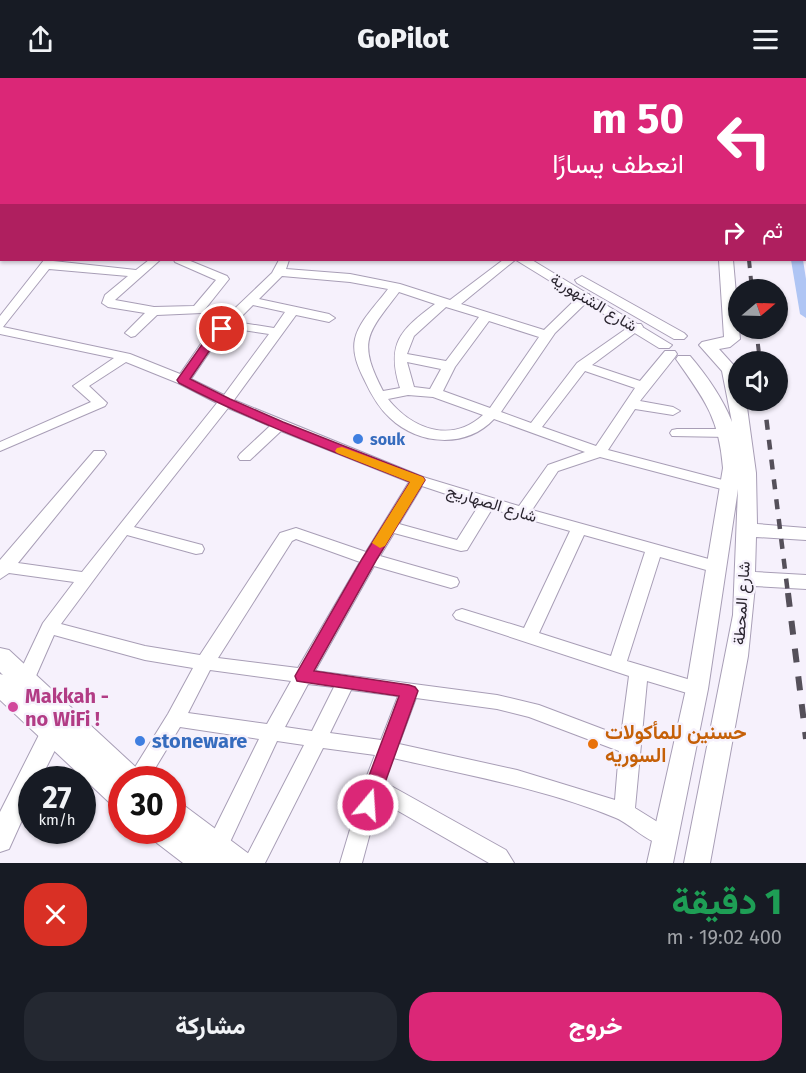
<!DOCTYPE html>
<html lang="ar">
<meta charset="utf-8">
<style>
:root{--surface:#171b24;--page:#242831;--text:#f1f3f6;--muted:#9ea1a6;--accent:#db2777}
body{margin:0;font-family:"Fira Sans",Vazirmatn,sans-serif;background:var(--page);color:var(--text);direction:rtl;height:100vh;display:flex;flex-direction:column;font-size:22px;white-space:nowrap}
*{box-sizing:border-box;margin:0}
p{font-size:20px;color:var(--muted)}
.icon{flex:none;width:33px;height:33px;fill:none;stroke:currentColor;stroke-width:2;stroke-linecap:round;stroke-linejoin:round}
.map{position:relative;height:785px;overflow:hidden;direction:ltr}
.panel{display:flex;flex-direction:column;background:var(--surface);flex:1}
.panel>*{flex:none}
.guide{position:absolute;left:0px;top:0px;width:807px;height:183px;box-shadow:0 2px 4px #0004;direction:rtl;background:#db2777;color:#fff;overflow:hidden}
.needle{width:39px;rotate:71deg}
.controls{position:absolute;left:728px;top:201px;display:grid;gap:12px}
.controls a{display:grid;place-items:center;width:60px;height:60px;border-radius:50%;background:var(--surface);box-shadow:0 2px 4px #0004;font-size:30px}
.speed{position:absolute;left:18px;top:688px;display:flex;gap:12px;font-size:30px;font-weight:700;text-align:center}
.speed>*{display:grid;place-content:center;width:78px;height:78px;border-radius:50%;background:var(--surface);box-shadow:0 2px 4px #0004;line-height:1}
.speed small{font-size:15px;font-weight:400}
.speed .limit{border:9px solid #d22;background:#fff;color:#111}
.pin{position:absolute;display:grid;place-items:center;width:51px;height:51px;color:#fff;margin:-26px;border:3px solid #fff;border-radius:50%;box-shadow:0 2px 6px #0007}
.me{position:absolute;width:66px;margin:-33px;rotate:18deg;stroke-linejoin:round;filter:drop-shadow(0 0 4px #0008)}
.turn{display:flex;align-items:center;gap:21px;height:126px;padding:0 24px;font-size:27px}
.turn .icon{width:78px;height:78px;stroke-width:2.5}
.turn b{display:block;font-size:42px;line-height:51px}
.then{display:flex;align-items:center;height:57px;padding:0 24px;background:#0003;gap:12px;font-size:22px}
.round{display:grid;place-items:center;flex:none;width:63px;height:63px;border-radius:24px;background:var(--page)}
.summary{display:flex;align-items:center;justify-content:space-between;height:102px;padding:0 24px}
h1{font-size:36px;font-weight:800;line-height:45px;color:#1e9e55}
.cta{display:flex;gap:12px;margin-top:auto;padding:12px 24px}
.cta a{flex:1;height:69px;border-radius:24px;background:var(--accent);color:#fff;font-size:24px;font-weight:800;line-height:69px;text-align:center}
.cta a+a{background:var(--page);color:var(--text)}
header{display:flex;justify-content:space-between;align-items:center;height:78px;padding:0 24px;background:var(--surface);font-size:27px;font-weight:800}
.map>svg:first-child{display:block}
.lines{fill:none;stroke-linecap:round;stroke-linejoin:round}
.canal{fill:#afc5f4;fill-rule:evenodd}
.minor-casing{stroke:#a89eb6;stroke-width:2}
.tertiary-casing{stroke:#a89eb6;stroke-width:2}
.secondary-casing{stroke:#a89eb6;stroke-width:2}
.minor{fill:#fff;fill-rule:evenodd}
.tertiary{fill:#fff;fill-rule:evenodd}
.secondary{fill:#fff;fill-rule:evenodd}
.rail-far2{stroke:#55505a;stroke-width:4;stroke-dasharray:8 8;stroke-linecap:butt}
.rail-far1{stroke:#55505a;stroke-width:4.5;stroke-dasharray:10 10;stroke-linecap:butt}
.rail{stroke:#55505a;stroke-width:6;stroke-dasharray:14 14;stroke-linecap:butt}
.route{fill:#db2777;stroke:#8e194d;stroke-width:1.5}
.slow{fill:#f59e0b}
.shop-dot{fill:#3f7fe0;stroke:#f6f1fc;stroke-width:2}
.hotel-dot{fill:#d1479c;stroke:#f6f1fc;stroke-width:2}
.food-dot{fill:#e8710a;stroke:#f6f1fc;stroke-width:2}
.labels{text-anchor:middle;stroke-width:5;stroke-linejoin:round;paint-order:stroke}
.street-label{font-size:16px;fill:#2a252f;stroke:#f6f1fc}
.shop-label{font-size:16px;font-weight:bold;fill:#366cbe;stroke:#f6f1fc;text-anchor:start}
.near-hotel-label{font-size:20px;font-weight:bold;fill:#b23c85;stroke:#f6f1fc;text-anchor:start}
.near-food-label{font-size:20px;font-weight:bold;fill:#c56008;stroke:#f6f1fc;text-anchor:start}
.near-shop-label{font-size:20px;font-weight:bold;fill:#366cbe;stroke:#f6f1fc;text-anchor:start}
</style>
<header><svg class="icon" aria-label="menu" viewBox="0 0 24 24"><path d="M4 6h16M4 12h16M4 18h16"/></svg>GoPilot<svg class="icon" aria-label="share" viewBox="0 0 24 24"><path d="M12 15V3M7 8l5-5 5 5M5 13v7h14v-7"/></svg></header>
<div class="map">
<svg width="806" height="785" viewBox="0 0 806 785">
<rect width="100%" height="100%" fill="#f6f1fc"/>
<g class="lines">
<path class="canal" d="M762,0H770L771,2H763Z
M791,182H803L806,201V240L800,236Z"/>
<g class="minor-casing">
<path id="minor" d="M58,0H66L57,2Z
M126,0H134L125,2Z
M139,0H167L137,2Z
M285,0H293L294,2H286Z
M367,0H375L366,2Z
M462,0H475L477,2H463Z
M522,0H530L521,2Z
M581,0H589V2H581Z
M663,0H671V2H663Z
M0,7H2V13H0Z
M0,34H2V40H0Z
M0,48H2V54H0Z
M0,103H2V109H0Z
M0,123H2V129H0Z
M44,182L136,192L149,182H160L115,222L154,229L194,228L216,202L175,184L174,182H188L227,198L229,201L202,235L157,237L135,258L131,259L125,255L145,235L108,229L102,225L105,217L128,198L49,191L3,249L130,276L180,296L207,257L272,195L279,182H289L286,191L350,196L400,206L450,222L503,182H515L461,226L544,252L581,216H589V222L555,255L501,334L531,345L577,285L633,246H641L643,249L592,287L640,303L665,273H675L677,276L675,279L640,323L673,329L680,333L673,337L635,331L608,372L734,405L737,408L734,411L729,413L600,379L558,393L532,432L723,485L725,489L723,493L717,495L660,479L627,583L704,606L706,611L704,616L697,618L647,603L635,730L672,753L676,759L672,765C653,772 633,747 616,740C546,711 467,697 393,680L384,704L506,772L514,785H489L379,722L362,785H340L363,708L375,677L323,670L265,785H243L304,667L277,663L224,777L216,779L208,777L205,770L259,661L180,649L148,702H127L168,636L193,590L145,582L54,557L32,607L25,609L18,607L16,602L43,545L74,504L9,495L0,501V482L94,373H104L106,376L104,379L18,485L82,494L217,325L178,305L126,284L89,308L107,325L105,328L0,373V364L91,324L73,308L114,280L0,256V238ZM282,198L350,204L388,211C377,226 359,243 355,261C352,275 358,289 364,301C371,316 378,329 390,340C418,367 466,371 494,341L585,374L548,387L519,428L423,399L234,322L296,237L329,244L335,240L329,236L259,221ZM399,214L435,226C400,252 386,266 400,310L383,313C357,263 367,256 399,214ZM253,227L285,234L274,250L236,244ZM446,229L479,239L446,283L407,276L414,258ZM489,243L539,259L490,330L443,313L455,289ZM229,250L269,256L224,317L191,301L217,263ZM407,284L441,291L430,311L414,309ZM585,293L635,310L596,368L542,349ZM408,317L433,319L483,337C451,366 412,351 388,321ZM228,330L270,348L240,376L238,379L240,382H250L281,353L409,404L366,474L296,450L280,455L200,577L145,568L61,546L127,457L196,476L202,475L204,471L202,467L134,449ZM422,408L479,427L457,462L399,446ZM492,431L570,453L524,550L462,531L456,533L453,537L456,541L629,598L621,658L539,627L497,617L315,593L374,488L451,510L457,508L459,504L457,500L380,478L394,455L461,473L467,472ZM584,457L645,474L611,578L539,555ZM296,461L360,484L298,590L218,580L292,463ZM210,592L291,603L267,646L188,635ZM308,606L334,609L312,653L285,649ZM351,612L398,618L381,662L330,655ZM416,620L497,631L529,639L619,673L615,722L517,692L399,666Z
M677,351H728L735,355L728,359L672,358L670,355L672,352Z"/>
</g>
<g class="tertiary-casing">
<path id="tertiary" d="M383,0H401L402,2H384Z
M417,0H434L435,2H418Z
M708,0H718V2H708Z
M516,182H532L672,267L669,270H659Z
M719,182H733L740,261L730,269L719,271L738,292V322H746L756,395L757,446L806,450V462L756,459L755,494L806,497V511L755,508L748,578L710,785H684L733,537L738,411L708,611L673,785H647L686,611L723,390C719,339 704,321 676,281L678,278H690C707,298 722,319 732,344L722,293L699,267L702,264L724,259Z
M582,198L684,255L687,258L684,261H674L577,205L575,202Z
M52,645L60,647L64,654L40,702H32V720L9,771L0,774V734L44,647Z"/>
</g>
<g class="secondary-casing">
<path id="secondary" d="M0,570L9,572L141,694L145,702H122V731L112,727L0,622V596L3,597L0,594Z
M172,723L182,726L249,776L253,785H183L153,762L148,753H172Z"/>
</g>
<use href="#minor" class="minor"/>
<use href="#tertiary" class="tertiary"/>
<use href="#secondary" class="secondary"/>
<path class="rail-far2" d="M749,182L752,212
M756,250L760,284"/>
<path class="rail-far1" d="M764,322L788,516"/>
<path class="rail" d="M788,515L806,661"/>
</g>
<path class="route" d="M222,247L228,251L216,263L190,301L230,321L283,344L423,399L425,402L377,481L314,593L409,607L415,609L418,613L377,727L374,733L368,735L361,733L358,727L399,618L303,604L297,603L295,598L362,481L410,404C332,373 253,344 179,305L177,302L208,258Z"/>
<path class="slow" d="M342,369L423,399L425,402L385,468L380,470L372,465L410,404L337,375L335,373L337,370Z"/>
<g class="shop-dot">
<circle cx="358" cy="361" r="6"/>
<circle cx="140" cy="663" r="6"/>
</g>
<circle class="hotel-dot" cx="13" cy="629" r="6"/>
<circle class="food-dot" cx="593" cy="666" r="6"/>
<g class="labels">
<g class="street-label">
<text transform="translate(594 224) rotate(31)" y="6">شارع الشنهورية</text>
<text transform="translate(492 425) rotate(17)" y="6">شارع الصهاريج</text>
<text transform="translate(741 525) rotate(-86)" y="6">شارع المحطة</text>
</g>
<g class="shop-label">
<text x="370" y="367">souk</text>
</g>
<g class="near-hotel-label">
<text x="25" y="625">Makkah -<tspan x="25" dy="23">no WiFi !</tspan></text>
</g>
<g class="near-food-label">
<text x="605" y="661">حسنين للمأكولات<tspan x="605" dy="23">السوريه</tspan></text>
</g>
<g class="near-shop-label">
<text x="152" y="670">stoneware</text>
</g>
</g>
</svg>
<div class="controls">
<a><svg class="needle" viewBox="-14 -14 28 28"><path d="M0-13l5 13h-10z" fill="#e53935"/><path d="M0 13l5-13h-10z" fill="#9ea1a6"/></svg></a>
<a><svg class="icon" aria-label="sound" viewBox="0 0 24 24"><path d="M4 9h4l5-4v14l-5-4H4zM17 9q2 3 0 6"/></svg></a>
</div>
<div class="speed"><div>27<small>km/h</small></div><div class="limit">30</div></div>
<div class="pin" style="left:222px;top:251px;background:#d93025"><svg class="icon" aria-label="arrive" viewBox="0 0 24 24"><path d="M6 21V4h12l-3 4 3 4H6"/></svg></div>
<svg class="me" style="left:368px;top:727px" viewBox="-20 -20 40 40"><circle r="17" fill="#db2777" stroke="#fff" stroke-width="3"/><path d="M0-11L8 9 0 5-8 9z" fill="#fff"/></svg>
<div class="guide">
<div class="turn"><svg class="icon" aria-label="left" viewBox="0 0 24 24"><path d="M17 20v-9H6M10 6l-5 5 5 5"/></svg><div><b>50 m</b>انعطف يسارًا</div></div>
<div class="then">ثم<svg class="icon" aria-label="right" viewBox="0 0 24 24"><path d="M7 20v-9h11M14 6l5 5-5 5"/></svg></div>
</div>
</div>
<section class="panel">
<div class="summary"><div><h1>1 دقيقة</h1><p>400 m · 19:02</p></div><a class="round" style="background:#d93025;color:#fff"><svg class="icon" aria-label="close" viewBox="0 0 24 24"><path d="M6 6l12 12M18 6L6 18"/></svg></a></div>
<div class="cta"><a>خروج</a><a>مشاركة</a></div>
</section>
